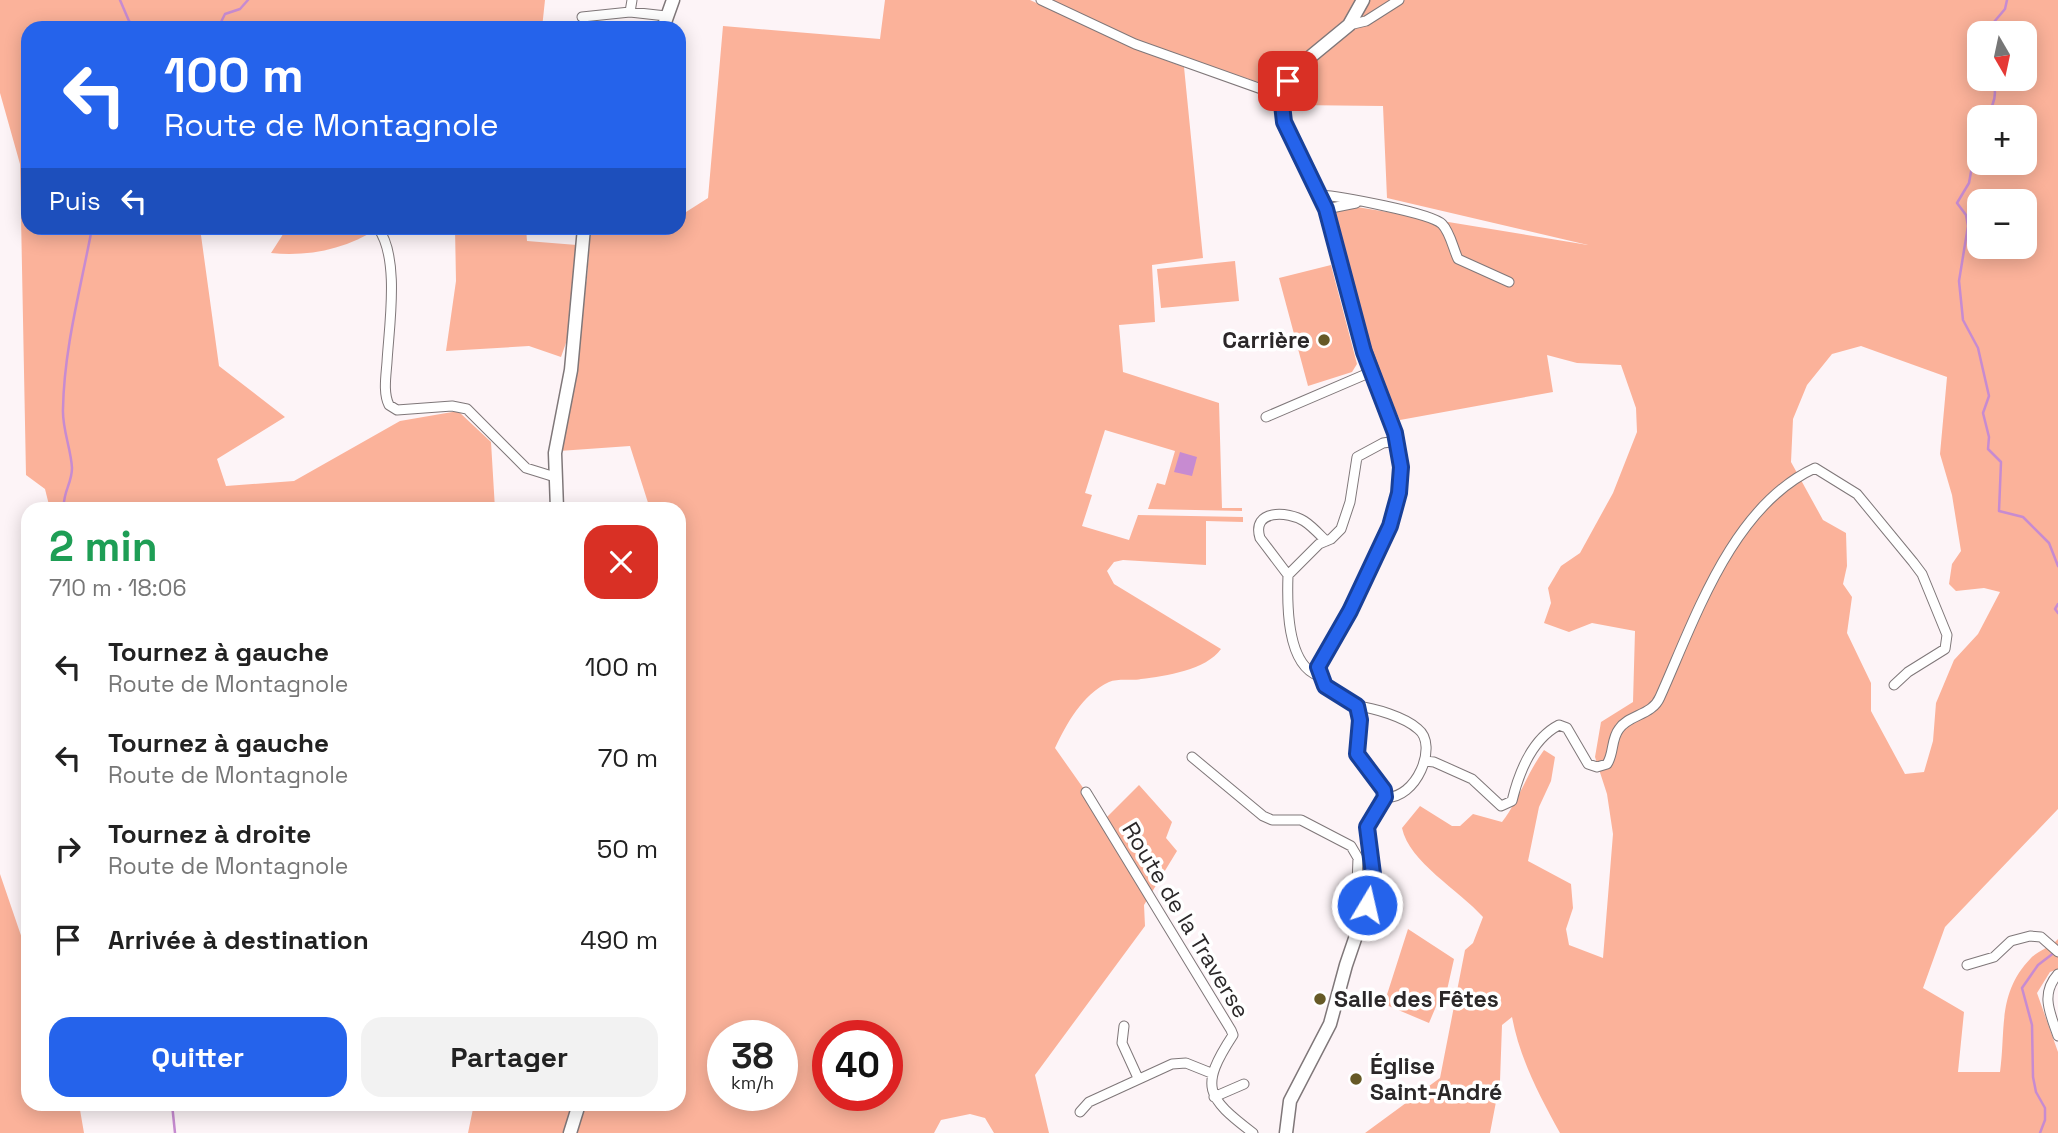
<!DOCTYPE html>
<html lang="fr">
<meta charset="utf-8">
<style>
:root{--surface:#fff;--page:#f2f2f2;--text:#222;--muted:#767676;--accent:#2563eb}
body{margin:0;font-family:"Space Grotesk",sans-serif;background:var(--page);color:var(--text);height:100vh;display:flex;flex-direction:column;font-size:26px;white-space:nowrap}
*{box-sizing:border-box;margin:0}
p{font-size:23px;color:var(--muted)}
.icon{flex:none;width:38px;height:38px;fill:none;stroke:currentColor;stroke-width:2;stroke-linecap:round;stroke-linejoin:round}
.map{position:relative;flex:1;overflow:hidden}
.drawer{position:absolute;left:21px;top:502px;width:665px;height:609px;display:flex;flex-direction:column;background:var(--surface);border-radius:21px;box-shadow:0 4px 18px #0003}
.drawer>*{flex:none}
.top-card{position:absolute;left:21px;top:21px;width:665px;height:214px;border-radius:21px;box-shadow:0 4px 18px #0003;background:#2563eb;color:#fff;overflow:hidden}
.needle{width:46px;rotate:171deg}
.fabs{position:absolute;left:1967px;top:21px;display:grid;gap:14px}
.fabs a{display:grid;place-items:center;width:70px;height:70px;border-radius:14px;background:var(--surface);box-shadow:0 4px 18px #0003;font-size:35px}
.speed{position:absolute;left:707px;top:1020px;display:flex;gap:14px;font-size:35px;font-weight:700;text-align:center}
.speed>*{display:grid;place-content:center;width:91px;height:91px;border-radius:50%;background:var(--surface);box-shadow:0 4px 18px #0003;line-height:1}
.speed small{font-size:18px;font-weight:400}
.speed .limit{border:10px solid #d22;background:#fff;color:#111}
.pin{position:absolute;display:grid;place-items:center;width:60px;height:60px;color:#fff;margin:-30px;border-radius:14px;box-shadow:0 4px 10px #0006}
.me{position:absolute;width:77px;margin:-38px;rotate:9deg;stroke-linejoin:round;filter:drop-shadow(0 0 5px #0008)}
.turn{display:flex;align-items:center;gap:24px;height:147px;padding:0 28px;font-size:32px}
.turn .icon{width:91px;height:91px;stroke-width:2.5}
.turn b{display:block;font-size:49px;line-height:60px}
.then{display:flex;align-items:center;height:66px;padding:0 28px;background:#0003;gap:14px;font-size:26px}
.round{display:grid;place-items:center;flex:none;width:74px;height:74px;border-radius:21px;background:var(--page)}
.summary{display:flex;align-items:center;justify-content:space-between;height:119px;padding:0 28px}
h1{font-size:42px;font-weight:700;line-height:52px;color:#1e9e55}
.primary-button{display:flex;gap:14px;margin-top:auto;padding:14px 28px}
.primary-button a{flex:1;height:80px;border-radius:21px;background:var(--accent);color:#fff;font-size:28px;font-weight:700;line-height:80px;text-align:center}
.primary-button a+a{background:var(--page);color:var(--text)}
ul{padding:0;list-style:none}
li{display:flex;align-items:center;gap:21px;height:91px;padding:0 28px}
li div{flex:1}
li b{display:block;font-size:26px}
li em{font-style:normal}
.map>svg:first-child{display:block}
.green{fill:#fbb29a;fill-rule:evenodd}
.water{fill:#c78bd1}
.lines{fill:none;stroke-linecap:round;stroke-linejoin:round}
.stream{stroke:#c78bd1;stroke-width:2.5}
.street-casing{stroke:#7f7779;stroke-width:11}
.secondary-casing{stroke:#7f7779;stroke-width:15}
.street{stroke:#fff;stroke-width:9}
.secondary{stroke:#fff;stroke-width:12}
.route-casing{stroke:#184099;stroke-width:18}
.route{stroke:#2563eb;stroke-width:12}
.poi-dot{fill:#665926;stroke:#fff;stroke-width:2.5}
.labels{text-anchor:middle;stroke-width:7;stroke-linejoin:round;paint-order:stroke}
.poi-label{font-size:23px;font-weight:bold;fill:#2b2829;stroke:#fff;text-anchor:start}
.street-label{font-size:23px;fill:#2b2829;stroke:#fff}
</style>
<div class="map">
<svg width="2058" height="1133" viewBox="0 0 2058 1133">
<rect width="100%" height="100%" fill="#fdf4f7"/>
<path class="green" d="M0,0H545L542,28H28V228H200L219,366L285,417L217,459L226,486L294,481L400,421L458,411L491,442L495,509H50L45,489L26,475L20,164L0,93Z
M885,0H1030L1138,50L1184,67L1203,258L1152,265L1155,322L1119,325L1123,372L1219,403L1222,508H1242V511L1148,509L1157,483L1165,485L1175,451L1105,430L1085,493L1092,495L1082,526L1129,540L1138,515L1243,517V522L1206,521V565L1123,560L1114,562L1107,571L1114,584L1221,649C1206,670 1166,676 1141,679C1132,681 1118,678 1109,682C1082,695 1067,723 1055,748L1105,819L1139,785L1172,822L1166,838L1177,851L1144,905L1145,926L1035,1075L1049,1133H994L985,1118L970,1114L941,1120L934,1133H468L474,1104H679V509H650L630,446L559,451L587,277L591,228H679V213L686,212L708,198L723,26L880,39ZM723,1036H782V1096H723ZM828,1036H887V1096H828Z
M1052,0H2058V809L1945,927L1923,988L1964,1012L1958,1072H2000C2006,1029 1997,993 2031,958C2039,950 2051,947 2058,939V969L2050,972L2037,993L2058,1052V1133H1560C1539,1095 1520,1059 1512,1017L1502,1025L1500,1081L1490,1133H1365L1440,1078L1465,950L1473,943L1483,917C1459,890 1409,862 1402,828L1420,806L1452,826H1460L1473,814L1502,822C1519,800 1527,773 1544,750L1555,757L1551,781L1539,807L1528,861L1571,884L1573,908L1566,929L1569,945L1603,958L1613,834L1607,794L1595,757L1601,722L1633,702L1635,631L1592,623L1569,632L1544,623L1551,603L1548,588L1561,566L1580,553L1613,493L1637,432L1636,408L1621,365L1577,363L1547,355L1553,392L1400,420L1382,382L1377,383L1333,212L1357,207L1588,245L1387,198L1383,106L1295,105L1272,87L1137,41ZM1979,33H2025V79H1979ZM1979,117H2025V163H1979ZM1979,201H2025V247H1979ZM1861,346L1947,377L1940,454L1952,495L1961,551L1952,564L1949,584L1956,591L1984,588L2000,592L1978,634L1954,660L1936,703L1933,741L1924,772L1905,774L1871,711V683L1847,633L1852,597L1843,584L1847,566L1846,533L1823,520L1791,462L1793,419L1807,385L1832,354Z
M287,228H378C347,249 308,257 271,253Z
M455,228H526L527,241L577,245L567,340L561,357L529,346L446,351L456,281Z
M1235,261L1239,301L1161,308L1157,269Z
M1331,265L1357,364L1352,372L1308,386L1279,278Z
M0,874L28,956V1104H79L84,1133H0Z
M1408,929L1454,959L1445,999L1440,997L1429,1023L1384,1004Z"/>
<path class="water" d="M1180,452L1197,457L1192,476L1174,472Z"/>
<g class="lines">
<path class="stream" d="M120,0L129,21L136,28
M218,28L225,14L240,9L248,0
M1996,33L1994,22L2005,9L2007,0
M1985,117C1995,105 1998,93 1992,79
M1979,127L1969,183L1957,203L1966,215L1968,226L1959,281L1963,320L1978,348L1989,396L1983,413L1989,437L1988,449L2001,462L1999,511L2023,517L2049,543L2058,566
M64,509C62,493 72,484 72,468C71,448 62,429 63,409C64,348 81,287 92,228
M2058,604L2055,609L2058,613
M172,1104L175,1133
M2040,1133L2045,1120V1108L2036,1092L2033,1077L2032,1025L2022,988L2038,965L2055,952L2058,946"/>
<g class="street-casing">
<path id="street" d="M1041,0L1135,44L1281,96
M630,12L632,0
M582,17L630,12L666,16
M1349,25L1366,21L1399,0
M1320,195C1339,196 1431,213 1442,224C1450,232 1453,248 1458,259L1509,282
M1326,209L1356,203
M378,228C400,258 389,326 387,362C386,376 383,393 389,405L397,410L452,406L467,409L526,468L555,477
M1266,417L1371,372
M1288,575L1260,538C1251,509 1288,511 1304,521C1312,526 1319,534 1326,541
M1319,676C1286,665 1287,603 1288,575L1319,544L1331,539L1341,529L1350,502L1357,457L1383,443L1397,441
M1357,706C1374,708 1405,717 1418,729C1439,745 1416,800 1385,797
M1192,757L1263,816L1272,820H1301L1351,846L1358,858L1357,886L1370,897
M1425,761L1434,762L1472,779L1501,806L1512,801C1519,772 1532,739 1559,725L1567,728L1588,764L1597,767L1607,764C1614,754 1611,739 1619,729C1629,714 1652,716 1660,697C1695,619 1732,506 1815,468L1857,494L1913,562L1922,574L1947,635L1945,649L1908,672L1894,685
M1086,792L1231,1030L1233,1035C1199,1087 1206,1097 1253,1133
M1967,965L1994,957L2011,941L2030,936L2041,937L2058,952
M2058,974C2040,994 2050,1013 2058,1036
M1124,1026L1122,1043L1138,1078
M1214,1097L1244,1084
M1080,1112L1089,1102L1172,1064L1186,1063L1211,1073"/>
</g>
<g class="secondary-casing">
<path id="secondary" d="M663,28L673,0
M557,509L555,453L571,370L584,228
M570,1133L579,1104
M1286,1133L1290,1101L1330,1024L1346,965L1372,889L1367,827L1385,797L1384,790L1357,754L1360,720L1357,706L1325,686L1318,667L1350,611L1389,526L1399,493L1401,467L1395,433L1360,337L1326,209L1284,122L1281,96L1298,67L1349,25L1363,0"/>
</g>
<use href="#street" class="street"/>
<use href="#secondary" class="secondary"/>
</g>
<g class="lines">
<g class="route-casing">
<path id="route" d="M1288,81L1281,96L1284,122L1326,209L1364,352L1395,433L1401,467L1399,493L1390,526L1350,611L1318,667L1325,686L1357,706L1360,720L1357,754L1384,790L1385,797L1367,827L1373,874L1367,905"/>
</g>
<use href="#route" class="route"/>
</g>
<g class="poi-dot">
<circle cx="1324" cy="340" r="7"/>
<circle cx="1320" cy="999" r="7"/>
<circle cx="1356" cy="1079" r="7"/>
</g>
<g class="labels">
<g class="poi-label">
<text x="1310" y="348" text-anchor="end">Carrière</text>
<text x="1334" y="1007">Salle des Fêtes</text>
<text x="1370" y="1074">Église<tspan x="1370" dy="26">Saint-André</tspan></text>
</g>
<g class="street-label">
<text transform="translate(1186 920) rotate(59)" y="8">Route de la Traverse</text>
</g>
</g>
</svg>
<div class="fabs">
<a><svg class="needle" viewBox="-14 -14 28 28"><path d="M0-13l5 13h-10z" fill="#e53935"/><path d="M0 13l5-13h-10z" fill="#767676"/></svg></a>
<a>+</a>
<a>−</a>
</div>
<div class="speed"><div>38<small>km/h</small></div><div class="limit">40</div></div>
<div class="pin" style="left:1288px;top:81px;background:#d93025"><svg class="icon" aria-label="arrive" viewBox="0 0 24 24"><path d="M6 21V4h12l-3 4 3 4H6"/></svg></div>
<svg class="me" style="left:1367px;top:905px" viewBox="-20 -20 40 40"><circle r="17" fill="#2563eb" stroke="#fff" stroke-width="3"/><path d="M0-11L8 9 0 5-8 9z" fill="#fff"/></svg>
<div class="top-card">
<div class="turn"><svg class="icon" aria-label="left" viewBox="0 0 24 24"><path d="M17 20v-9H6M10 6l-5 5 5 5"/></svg><div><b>100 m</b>Route de Montagnole</div></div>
<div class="then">Puis<svg class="icon" aria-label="left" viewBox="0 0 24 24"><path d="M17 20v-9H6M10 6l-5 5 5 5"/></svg></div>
</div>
<section class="drawer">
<div class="summary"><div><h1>2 min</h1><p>710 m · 18:06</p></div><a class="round" style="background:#d93025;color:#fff"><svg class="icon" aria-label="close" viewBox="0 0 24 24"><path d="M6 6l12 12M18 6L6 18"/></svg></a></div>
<ul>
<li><svg class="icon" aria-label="left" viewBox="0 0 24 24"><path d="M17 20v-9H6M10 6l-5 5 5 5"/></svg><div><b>Tournez à gauche</b><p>Route de Montagnole</p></div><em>100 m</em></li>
<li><svg class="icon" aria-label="left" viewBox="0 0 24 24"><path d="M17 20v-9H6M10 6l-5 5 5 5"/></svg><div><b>Tournez à gauche</b><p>Route de Montagnole</p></div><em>70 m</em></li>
<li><svg class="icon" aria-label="right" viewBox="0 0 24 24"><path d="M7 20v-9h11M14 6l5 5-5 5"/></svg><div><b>Tournez à droite</b><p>Route de Montagnole</p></div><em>50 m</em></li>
<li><svg class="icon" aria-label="arrive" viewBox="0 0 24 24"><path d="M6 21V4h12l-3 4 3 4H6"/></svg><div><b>Arrivée à destination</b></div><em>490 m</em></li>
</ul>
<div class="primary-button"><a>Quitter</a><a>Partager</a></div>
</section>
</div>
